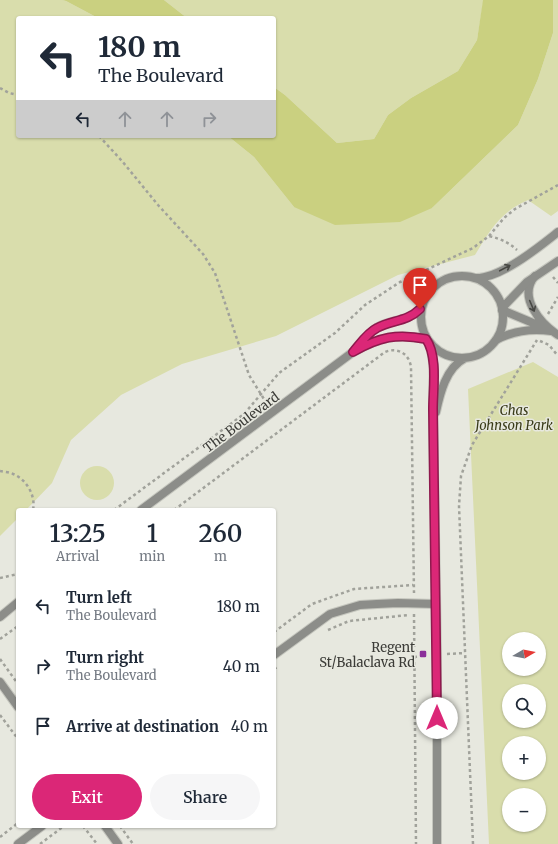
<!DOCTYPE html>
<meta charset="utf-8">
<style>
:root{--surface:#fff;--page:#f6f6f7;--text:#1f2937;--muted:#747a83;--accent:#db2777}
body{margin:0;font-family:Merriweather,serif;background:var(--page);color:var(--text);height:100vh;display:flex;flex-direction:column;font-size:15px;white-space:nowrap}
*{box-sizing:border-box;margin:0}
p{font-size:13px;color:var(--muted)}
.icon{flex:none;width:22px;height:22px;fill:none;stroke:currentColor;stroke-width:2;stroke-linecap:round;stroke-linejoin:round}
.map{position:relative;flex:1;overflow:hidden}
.sheet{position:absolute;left:16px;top:508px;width:260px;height:320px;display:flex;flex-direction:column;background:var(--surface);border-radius:4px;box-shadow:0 1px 3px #0004}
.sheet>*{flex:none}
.banner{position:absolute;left:16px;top:16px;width:260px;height:122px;border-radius:4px;box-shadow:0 1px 3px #0004;background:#fff;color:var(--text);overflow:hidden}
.needle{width:26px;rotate:80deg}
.controls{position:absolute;left:502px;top:632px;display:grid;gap:8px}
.controls a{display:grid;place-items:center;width:44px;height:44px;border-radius:50%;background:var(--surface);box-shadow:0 1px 3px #0004;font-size:20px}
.pin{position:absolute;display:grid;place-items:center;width:34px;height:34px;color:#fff;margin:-41px -17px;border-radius:50% 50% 50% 0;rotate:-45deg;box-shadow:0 0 4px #0007}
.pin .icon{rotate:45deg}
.me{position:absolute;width:44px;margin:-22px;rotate:0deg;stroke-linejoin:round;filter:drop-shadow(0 0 3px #0008)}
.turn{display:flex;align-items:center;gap:14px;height:84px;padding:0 16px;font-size:18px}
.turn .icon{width:52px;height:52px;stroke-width:2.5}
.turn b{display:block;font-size:28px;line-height:34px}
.lanes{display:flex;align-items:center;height:38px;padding:0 16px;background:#0003;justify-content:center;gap:20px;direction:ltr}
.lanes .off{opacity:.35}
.eta{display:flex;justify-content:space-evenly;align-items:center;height:68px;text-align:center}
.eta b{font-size:24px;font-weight:600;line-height:28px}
.button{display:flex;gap:8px;margin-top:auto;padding:8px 16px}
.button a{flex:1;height:46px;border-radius:24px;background:var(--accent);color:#fff;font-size:16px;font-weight:600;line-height:46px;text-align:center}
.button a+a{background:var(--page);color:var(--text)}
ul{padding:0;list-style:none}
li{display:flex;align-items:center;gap:12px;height:60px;padding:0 16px}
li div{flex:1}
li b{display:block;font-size:15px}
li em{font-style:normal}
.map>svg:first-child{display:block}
.green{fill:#d9ddac;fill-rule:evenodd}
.water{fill:#cad080}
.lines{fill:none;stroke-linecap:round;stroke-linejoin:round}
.minor-casing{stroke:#c5c6be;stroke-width:10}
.tertiary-casing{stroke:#c5c6be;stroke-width:10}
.path{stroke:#a1a29b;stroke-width:2.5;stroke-dasharray:3 3;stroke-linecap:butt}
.minor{stroke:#8c8d89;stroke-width:8}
.tertiary{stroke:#8c8d89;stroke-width:8}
.oneway{stroke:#484844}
.route-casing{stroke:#8e194d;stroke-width:10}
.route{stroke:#db2777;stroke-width:7}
.poi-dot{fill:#8b2f9a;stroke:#e7e8df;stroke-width:1.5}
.labels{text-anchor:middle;stroke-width:3;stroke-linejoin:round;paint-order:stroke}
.park-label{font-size:13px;font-style:italic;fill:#393b18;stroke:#e7e8df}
.street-label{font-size:13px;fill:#3c3c38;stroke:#e7e8df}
.poi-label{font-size:13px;fill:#3c3c38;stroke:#e7e8df;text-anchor:end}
</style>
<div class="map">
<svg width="558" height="844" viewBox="0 0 558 844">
<rect width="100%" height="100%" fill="#e7e8df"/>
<path class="green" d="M0,0H62L66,1L98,18H18V136H228L254,157L294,207L432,208L518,125L538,79L553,33V0H558V211L551,216L528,200C500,212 490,230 475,255L398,275L276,336L182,364L121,395L71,440L52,483L26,510H18V518L0,536Z
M164,0H483V3L477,40L458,71L411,98L388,115L374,139L337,143L285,95L274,87V18H187Z
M533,362L558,377V844H489L468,389ZM509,639H539V669H509ZM509,691H539V721H509ZM509,743H539V773H509ZM509,795H539V825H509Z
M80 483a17 17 0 1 1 34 0a17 17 0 1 1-34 0Z"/>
<path class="water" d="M62,0H164L187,18H98L66,1Z
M483,0H553V33L538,79L518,125L432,208L400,222L335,225L294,207L254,157L228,136H274V87L285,95L337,143L374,139L388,115L411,98L458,71L477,40Z"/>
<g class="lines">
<g class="minor-casing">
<path id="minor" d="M535,276C517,297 541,324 558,335
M502,310L545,328
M496,340C513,331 531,328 551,331
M274,655L330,614L360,605L377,604L398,603L436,604
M0,682L18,707
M105,826L118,844
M18,844L42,826"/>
</g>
<g class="tertiary-casing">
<path id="tertiary" d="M421 317a41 41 0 1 1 82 0a41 41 0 1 1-82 0Z
M475,278C500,279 539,247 558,232
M502,308L527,282L558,261
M430,343L434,368L433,409L437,655V844
M358,347C364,340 369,332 378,327C395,318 407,323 422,307
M436,412C440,393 446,368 465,358
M141,510L353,352C379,337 397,333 427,339
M0,617L18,602"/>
</g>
<path class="path" d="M0,88L9,93L18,95
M99,136L122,161L158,205L203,254L215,273L249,375L267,404
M489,236L504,218L515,209L558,185
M553,277L558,283
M548,314L558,297
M540,341L549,345L558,356
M0,471C4,472 9,472 13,474C26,479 36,495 33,510
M114,510L244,414L279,373L335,333L365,305L400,282L473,248L489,236C501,239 508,242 517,250
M174,510L385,352C397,347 409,353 411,367L414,593
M0,578L18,574
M414,614L416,844
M328,630L349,621L409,615
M274,632L312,604L354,589L413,585
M0,639L18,626
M447,654L465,653
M414,657L427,656
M0,659L18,684
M274,669L279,666
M0,715L18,739
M83,826L97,844
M120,826L133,844
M0,837L18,823
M40,844L64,826
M473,844L459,506L461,476L472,445L537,340"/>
<use href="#minor" class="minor"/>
<use href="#tertiary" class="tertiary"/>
</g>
<defs><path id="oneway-shaft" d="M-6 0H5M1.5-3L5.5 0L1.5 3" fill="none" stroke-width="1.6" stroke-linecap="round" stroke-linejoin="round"/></defs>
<g class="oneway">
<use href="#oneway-shaft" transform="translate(505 268) rotate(-28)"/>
<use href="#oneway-shaft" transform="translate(532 306) rotate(67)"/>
</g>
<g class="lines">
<g class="route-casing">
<path id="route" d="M420,309C407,322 391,320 377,328C367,333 360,344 353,352C379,337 397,333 426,339C438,356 433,389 433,409L437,718"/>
</g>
<use href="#route" class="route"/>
</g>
<rect class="poi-dot" x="419" y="650" width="8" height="8" rx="2"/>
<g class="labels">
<g class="park-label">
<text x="514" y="415">Chas<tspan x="514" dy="15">Johnson Park</tspan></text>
</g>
<g class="street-label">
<text transform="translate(241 422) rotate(-37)" y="5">The Boulevard</text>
</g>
<g class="poi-label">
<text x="415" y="652">Regent<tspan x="415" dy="15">St/Balaclava Rd</tspan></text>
</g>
</g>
</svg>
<div class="controls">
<a><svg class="needle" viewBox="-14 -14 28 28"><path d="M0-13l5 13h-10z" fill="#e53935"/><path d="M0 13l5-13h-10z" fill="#747a83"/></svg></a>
<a><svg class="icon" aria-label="search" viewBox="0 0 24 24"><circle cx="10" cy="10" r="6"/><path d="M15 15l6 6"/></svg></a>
<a>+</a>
<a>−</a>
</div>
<div class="pin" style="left:420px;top:309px;background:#d93025"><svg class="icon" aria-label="arrive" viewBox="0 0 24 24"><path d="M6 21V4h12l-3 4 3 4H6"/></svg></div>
<svg class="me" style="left:437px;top:718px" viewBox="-20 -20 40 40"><circle r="19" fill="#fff"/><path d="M0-13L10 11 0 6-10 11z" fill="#db2777"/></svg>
<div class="banner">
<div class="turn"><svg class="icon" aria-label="left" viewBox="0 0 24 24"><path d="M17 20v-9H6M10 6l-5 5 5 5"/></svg><div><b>180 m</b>The Boulevard</div></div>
<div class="lanes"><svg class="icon" aria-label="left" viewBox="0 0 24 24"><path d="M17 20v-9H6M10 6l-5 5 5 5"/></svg><svg class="icon off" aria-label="ahead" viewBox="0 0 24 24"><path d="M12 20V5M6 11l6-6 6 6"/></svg><svg class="icon off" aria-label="ahead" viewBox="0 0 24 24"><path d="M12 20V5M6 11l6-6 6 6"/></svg><svg class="icon off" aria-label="right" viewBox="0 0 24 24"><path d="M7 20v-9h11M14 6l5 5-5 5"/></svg></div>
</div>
<section class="sheet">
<div class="eta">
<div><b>13:25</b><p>Arrival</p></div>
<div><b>1</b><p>min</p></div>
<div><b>260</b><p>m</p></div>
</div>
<ul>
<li><svg class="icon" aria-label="left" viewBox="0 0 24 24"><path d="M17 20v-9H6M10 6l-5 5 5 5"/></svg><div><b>Turn left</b><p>The Boulevard</p></div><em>180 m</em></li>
<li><svg class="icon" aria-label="right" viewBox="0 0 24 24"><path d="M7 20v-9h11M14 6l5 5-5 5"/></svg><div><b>Turn right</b><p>The Boulevard</p></div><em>40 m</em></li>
<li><svg class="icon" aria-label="arrive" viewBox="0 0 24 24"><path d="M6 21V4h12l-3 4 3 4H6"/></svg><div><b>Arrive at destination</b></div><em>40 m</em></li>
</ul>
<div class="button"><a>Exit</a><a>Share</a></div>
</section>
</div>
